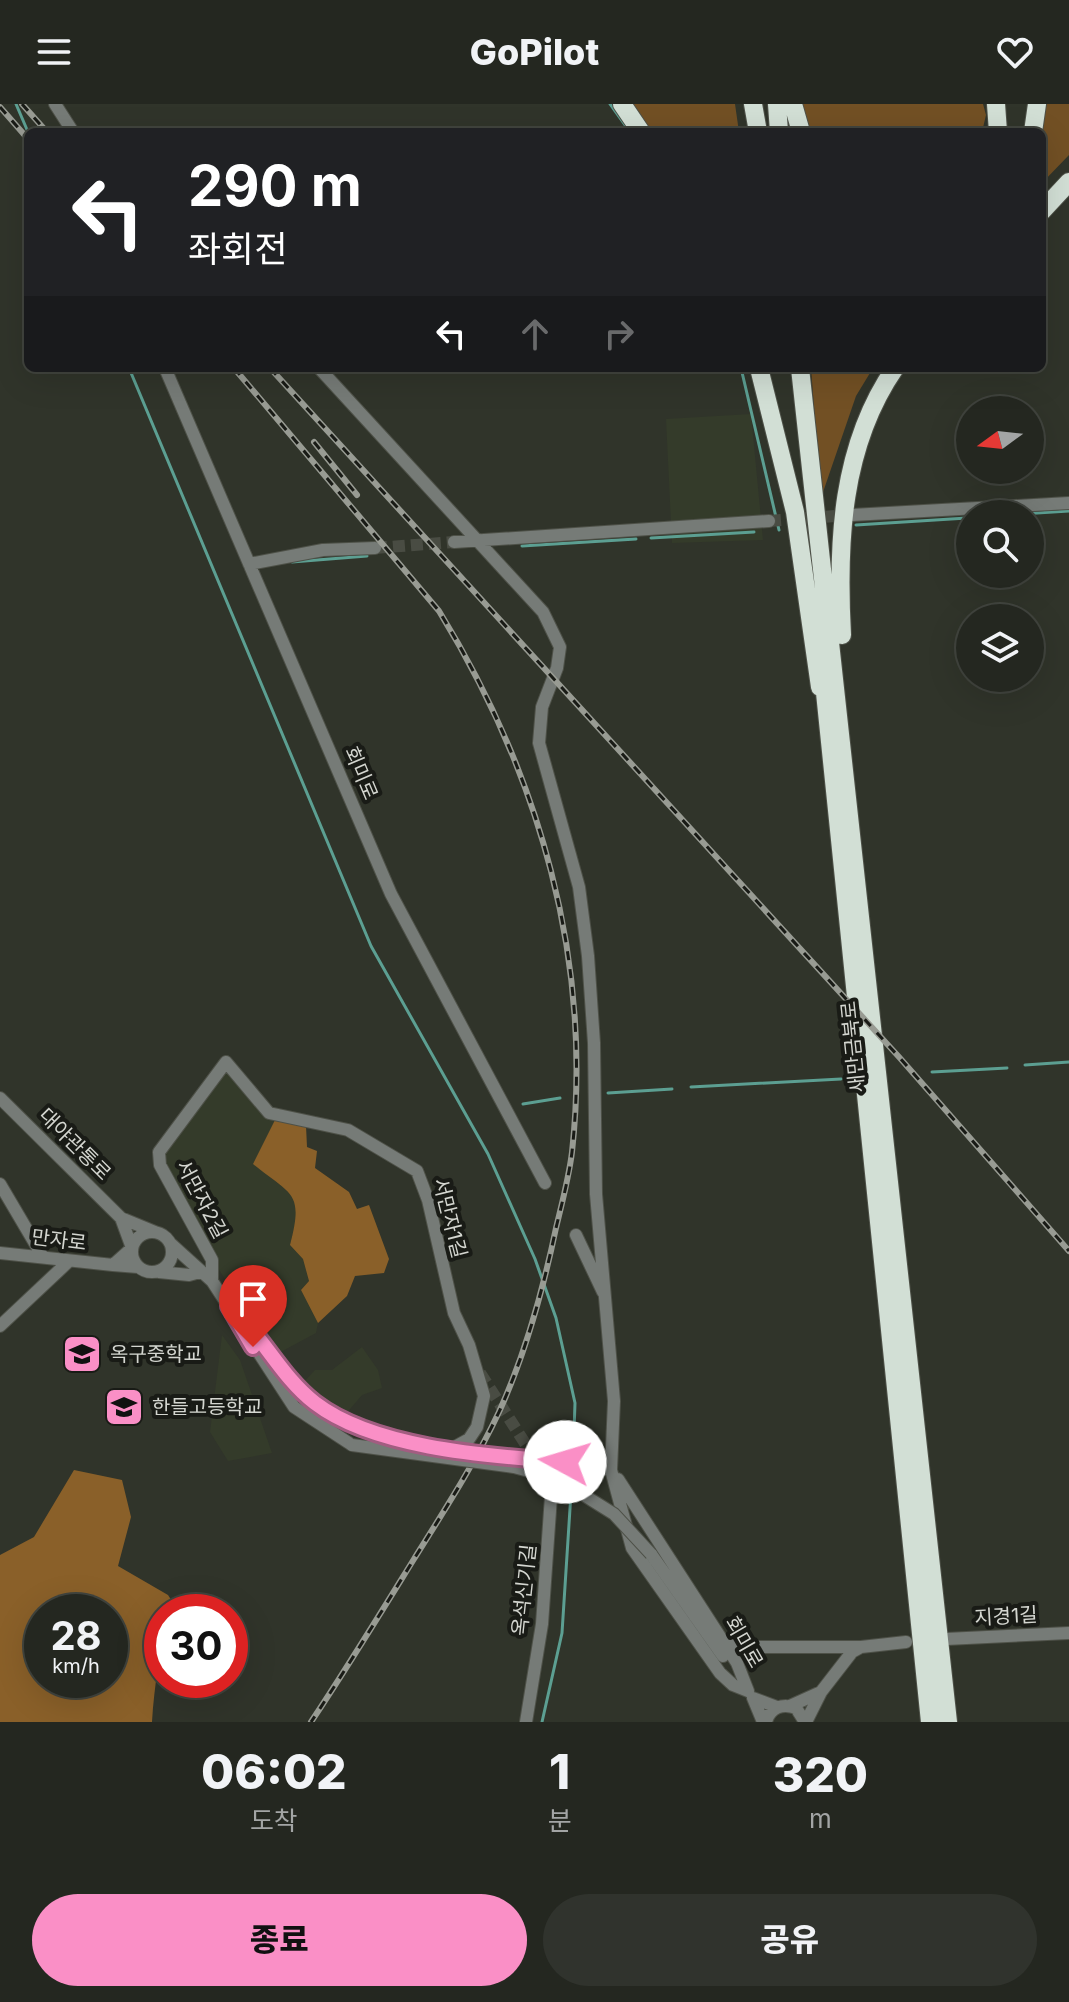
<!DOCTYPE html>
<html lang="ko">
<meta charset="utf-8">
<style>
:root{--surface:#242720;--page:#30332d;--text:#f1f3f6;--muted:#a3a5a5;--line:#41443e;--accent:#fa8fc6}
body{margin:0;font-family:Inter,"Noto Sans KR",sans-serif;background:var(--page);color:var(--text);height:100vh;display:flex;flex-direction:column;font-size:30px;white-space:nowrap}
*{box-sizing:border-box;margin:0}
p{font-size:26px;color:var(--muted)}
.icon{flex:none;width:44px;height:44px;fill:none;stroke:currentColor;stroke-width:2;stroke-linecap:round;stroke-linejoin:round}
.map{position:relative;height:1618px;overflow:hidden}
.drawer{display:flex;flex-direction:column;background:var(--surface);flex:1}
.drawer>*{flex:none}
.hud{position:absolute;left:24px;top:24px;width:1022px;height:244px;border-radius:12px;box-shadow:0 8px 32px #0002,0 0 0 2px var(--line);background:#202124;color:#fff;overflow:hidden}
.needle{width:52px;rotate:255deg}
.buttons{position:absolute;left:956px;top:292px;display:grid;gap:16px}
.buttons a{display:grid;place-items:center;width:88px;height:88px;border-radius:50%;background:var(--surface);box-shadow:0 8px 32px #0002,0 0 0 2px var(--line);font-size:40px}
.speed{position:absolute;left:24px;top:1490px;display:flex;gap:16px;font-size:40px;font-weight:700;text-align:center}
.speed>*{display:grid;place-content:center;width:104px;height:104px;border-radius:50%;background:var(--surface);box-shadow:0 8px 32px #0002,0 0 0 2px var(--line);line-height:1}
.speed small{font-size:20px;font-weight:400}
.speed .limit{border:12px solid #d22;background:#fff;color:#111}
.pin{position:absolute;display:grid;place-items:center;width:68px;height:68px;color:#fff;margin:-82px -34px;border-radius:50% 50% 50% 0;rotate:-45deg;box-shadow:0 0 8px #0007}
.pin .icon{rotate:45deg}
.me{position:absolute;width:88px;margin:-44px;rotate:276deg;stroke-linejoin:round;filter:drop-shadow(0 0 6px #0008)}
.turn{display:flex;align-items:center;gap:28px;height:168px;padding:0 32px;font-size:36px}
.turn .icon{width:104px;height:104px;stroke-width:2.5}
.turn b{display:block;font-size:56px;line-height:68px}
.lanes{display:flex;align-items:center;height:76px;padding:0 32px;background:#0003;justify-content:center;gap:40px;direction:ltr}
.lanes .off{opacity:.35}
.eta{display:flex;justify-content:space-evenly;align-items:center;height:136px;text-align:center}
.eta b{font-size:48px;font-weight:800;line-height:56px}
.button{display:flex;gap:16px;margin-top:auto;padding:16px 32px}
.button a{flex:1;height:92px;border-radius:48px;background:var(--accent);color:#111;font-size:32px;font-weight:800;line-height:92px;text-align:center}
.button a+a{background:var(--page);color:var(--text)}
header{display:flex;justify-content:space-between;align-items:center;height:104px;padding:0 32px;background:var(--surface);font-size:36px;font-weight:800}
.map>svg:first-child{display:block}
.built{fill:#343b2a}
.green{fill:#725024}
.forest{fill:#8a6029;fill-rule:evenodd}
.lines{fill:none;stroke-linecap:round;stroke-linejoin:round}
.stream{stroke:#5c9f92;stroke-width:3}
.minor-tunnel{stroke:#494c43;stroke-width:12;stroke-dasharray:12 6;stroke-linecap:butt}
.minor-casing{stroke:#4e5148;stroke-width:14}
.highway-casing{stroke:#4e5148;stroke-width:20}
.minor{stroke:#767b77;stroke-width:12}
.highway{stroke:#d2dfd5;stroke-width:18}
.rail-casing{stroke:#989b93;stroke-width:6}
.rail{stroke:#191b16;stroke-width:3;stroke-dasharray:9;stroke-linecap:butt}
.minor-bridge-casing{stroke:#4e5148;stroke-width:14;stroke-linecap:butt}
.minor-bridge{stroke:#767b77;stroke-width:12}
.route-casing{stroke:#a25d81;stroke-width:20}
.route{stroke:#fa8fc6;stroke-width:14}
.labels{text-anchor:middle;stroke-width:8;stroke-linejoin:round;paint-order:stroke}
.street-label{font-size:20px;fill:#d4d6d0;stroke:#191b16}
.poi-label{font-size:20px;fill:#d4d6d0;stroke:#191b16;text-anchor:start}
</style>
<header><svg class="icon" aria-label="menu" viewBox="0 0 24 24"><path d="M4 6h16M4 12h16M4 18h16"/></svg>GoPilot<svg class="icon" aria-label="heart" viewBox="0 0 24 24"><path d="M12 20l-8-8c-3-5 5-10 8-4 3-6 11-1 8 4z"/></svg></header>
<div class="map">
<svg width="1069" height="1618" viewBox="0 0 1069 1618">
<rect width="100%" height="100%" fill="#30342a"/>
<path class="built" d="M751,310L763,436L672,439L666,315Z
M226,958L276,1014L266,1070L292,1090L298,1108L290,1141L303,1155L309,1177L301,1186L318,1219L316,1229L275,1251L221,1169L165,1063L162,1050Z
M222,1231L240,1256L272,1349L228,1357L210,1328Z
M362,1243L378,1266L382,1284L362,1291L345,1311L302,1280L315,1266H332Z"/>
<path class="green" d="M630,0H735L739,28H648Z
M800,0H983L986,11L982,28H808Z
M1045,0H1069V51L1042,79L1039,28Z
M811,264H873L856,292L821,394Z"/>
<path class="forest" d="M276,1014L306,1022L307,1043L317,1047L315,1064L349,1088L357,1105L369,1101L389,1155L384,1169L355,1172L347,1192L318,1219L301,1186L309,1177L303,1155L290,1141C304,1087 292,1092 253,1060Z
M74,1366L122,1376L131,1413L118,1462L168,1491L179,1508H162C162,1546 154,1580 152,1618H0V1451L34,1433ZM42,1508H110V1576H42Z"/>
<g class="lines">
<path class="stream" d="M16,0L28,28
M610,0L630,28
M129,264L371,842L488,1050L535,1155L556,1214L575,1299L573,1357
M741,264L779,426
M1021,410L1069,407
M856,421L967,414
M651,434L754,428
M522,442L636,435
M292,458L367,452
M1025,961L1069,958
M932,968L1007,964
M691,983L841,975
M608,989L672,985
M523,1000L560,994
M542,1618L562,1529L571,1389"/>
<path class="minor-tunnel" d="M769,417L849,411
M375,444L454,438
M480,1269L530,1347"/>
<g class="minor-casing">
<path id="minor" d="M55,0L73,28
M165,264L391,790L545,1079
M319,264L543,508L560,543L557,564L542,603L539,639L579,783L588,852L594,939L596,1090L614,1297L611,1366L632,1444L720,1569L733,1581L748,1587
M852,411L1069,399
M454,438L769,417
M249,460L323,446L375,444
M0,994L121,1114
M0,1080L43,1153
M132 1148a20 20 0 1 1 40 0a20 20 0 1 1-40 0Z
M576,1131L603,1188
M171,1140L212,1177L294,1303L352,1341
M0,1149L113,1161
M138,1163L113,1161L132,1144L121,1114L155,1128
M159,1168L189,1171L200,1168
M212,1177V1156L160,1061L159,1048L226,958L269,1009L348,1026L417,1067L428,1096L454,1209L469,1241L484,1292L477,1323L469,1335L451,1345
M229,1202C262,1230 280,1271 314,1298C384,1354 525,1349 611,1366
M0,1222L68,1158
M618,1375L737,1559L748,1587
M651,1450L723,1552
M946,1535L1069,1529
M724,1537L735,1543H863
M821,1588L852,1548L861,1543L906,1538
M790,1602L821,1588L806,1618
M526,1618L542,1520L553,1364
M763,1618L753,1594L777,1603
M766,1618C770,1603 783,1599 796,1604L805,1618"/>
</g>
<g class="highway-casing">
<path id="highway" d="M622,0L641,28
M753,0L758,28
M777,0L779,28
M793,0L801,28
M996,0L998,28
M1033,28L1037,0
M1042,107L1069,78
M759,264L795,408L820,583
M800,264L948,1618
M842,531C837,439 841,342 895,264
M823,569L930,1618"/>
</g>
<use href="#minor" class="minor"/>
<use href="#highway" class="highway"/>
<g class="rail-casing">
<path id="rail" d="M22,0L47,28
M0,3L28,35
M234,264L439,507C539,670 593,856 572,1048C569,1073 562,1099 556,1124C543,1186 525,1251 499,1308C475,1359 444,1407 414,1455C380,1510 347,1564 311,1618
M270,264L899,953L1069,1147
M314,338L357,391"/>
</g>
<use href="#rail" class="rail"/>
<g class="minor-bridge-casing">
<path id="minor-bridge" d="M352,1341L514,1363L558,1375L614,1410L651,1450"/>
</g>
<use href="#minor-bridge" class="minor-bridge"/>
</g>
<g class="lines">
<g class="route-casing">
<path id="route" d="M253,1243L229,1202C262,1230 280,1272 315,1299C375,1345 490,1352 565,1358"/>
</g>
<use href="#route" class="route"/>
</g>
<defs>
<g id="school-square" transform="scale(2)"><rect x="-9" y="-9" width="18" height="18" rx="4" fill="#fa8fc6" stroke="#191b16"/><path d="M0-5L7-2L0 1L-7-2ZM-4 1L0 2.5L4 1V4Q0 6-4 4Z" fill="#111"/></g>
</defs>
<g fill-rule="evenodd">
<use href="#school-square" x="82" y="1250"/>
<use href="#school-square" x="124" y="1303"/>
</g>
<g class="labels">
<g class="street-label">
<text transform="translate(361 669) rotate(67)" y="7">회미로</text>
<text transform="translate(853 943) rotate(-96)" y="7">새만금북로</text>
<text transform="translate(75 1040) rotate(45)" y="7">대야관통로</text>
<text transform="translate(202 1095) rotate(62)" y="7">서만자2길</text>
<text transform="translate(450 1114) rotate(76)" y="7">서만자1길</text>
<text transform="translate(59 1136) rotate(7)" y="7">만자로</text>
<text transform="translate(524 1486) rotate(-84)" y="7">옥석신기길</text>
<text transform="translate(1006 1512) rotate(-3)" y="7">지경1길</text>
<text transform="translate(744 1538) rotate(60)" y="7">회미로</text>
</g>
<g class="poi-label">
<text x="110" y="1257">옥구중학교</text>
<text x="152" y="1310">한들고등학교</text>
</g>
</g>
</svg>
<div class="buttons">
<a><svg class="needle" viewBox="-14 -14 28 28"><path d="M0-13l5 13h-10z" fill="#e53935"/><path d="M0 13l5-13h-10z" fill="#a3a5a5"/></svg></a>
<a><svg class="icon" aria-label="search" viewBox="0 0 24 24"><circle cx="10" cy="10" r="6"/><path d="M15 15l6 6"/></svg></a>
<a><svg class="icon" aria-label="layers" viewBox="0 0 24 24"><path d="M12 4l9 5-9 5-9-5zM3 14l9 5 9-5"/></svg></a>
</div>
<div class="speed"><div>28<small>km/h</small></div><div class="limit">30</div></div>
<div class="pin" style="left:253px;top:1243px;background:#d93025"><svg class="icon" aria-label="arrive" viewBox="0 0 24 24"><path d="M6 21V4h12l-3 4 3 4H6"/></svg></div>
<svg class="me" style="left:565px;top:1358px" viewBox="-20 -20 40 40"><circle r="19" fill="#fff"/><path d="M0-13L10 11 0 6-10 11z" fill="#fa8fc6"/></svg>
<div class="hud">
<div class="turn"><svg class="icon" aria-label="left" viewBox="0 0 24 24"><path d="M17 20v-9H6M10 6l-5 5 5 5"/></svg><div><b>290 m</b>좌회전</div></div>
<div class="lanes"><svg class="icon" aria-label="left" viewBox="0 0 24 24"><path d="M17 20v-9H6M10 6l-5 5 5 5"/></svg><svg class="icon off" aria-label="ahead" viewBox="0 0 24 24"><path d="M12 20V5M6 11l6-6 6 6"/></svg><svg class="icon off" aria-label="right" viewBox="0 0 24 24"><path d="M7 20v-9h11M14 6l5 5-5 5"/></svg></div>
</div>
</div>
<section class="drawer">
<div class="eta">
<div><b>06:02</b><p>도착</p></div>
<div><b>1</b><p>분</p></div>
<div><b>320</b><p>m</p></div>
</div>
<div class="button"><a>종료</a><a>공유</a></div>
</section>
